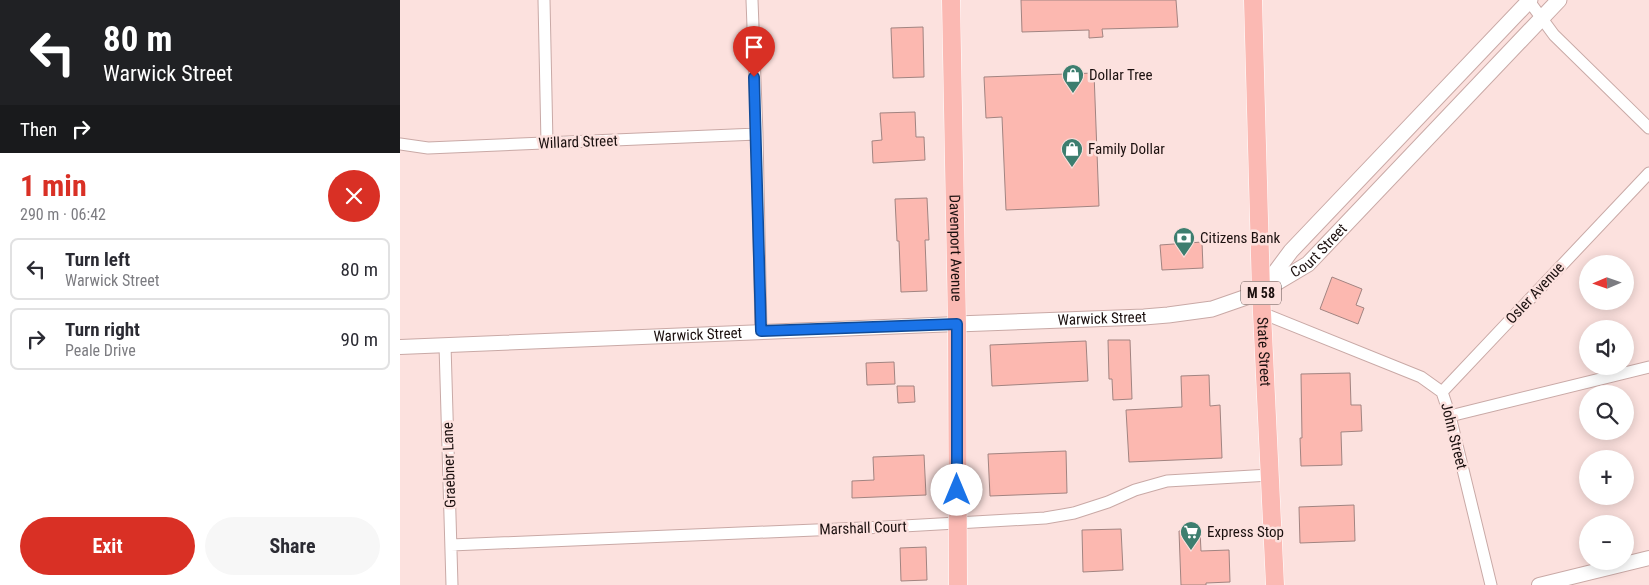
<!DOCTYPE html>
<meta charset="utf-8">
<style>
:root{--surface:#fff;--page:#f7f7f7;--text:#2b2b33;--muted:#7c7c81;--line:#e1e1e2;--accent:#d93025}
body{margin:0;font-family:"Roboto Condensed",sans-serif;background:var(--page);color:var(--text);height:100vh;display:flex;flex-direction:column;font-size:19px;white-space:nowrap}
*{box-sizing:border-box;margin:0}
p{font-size:16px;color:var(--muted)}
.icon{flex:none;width:28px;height:28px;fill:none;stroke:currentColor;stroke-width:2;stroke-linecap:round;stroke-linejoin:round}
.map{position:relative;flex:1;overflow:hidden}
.sheet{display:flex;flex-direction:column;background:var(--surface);width:400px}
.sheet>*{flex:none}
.guide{background:#202124;color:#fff;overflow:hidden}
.needle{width:32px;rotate:268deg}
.tools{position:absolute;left:1179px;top:255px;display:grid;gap:10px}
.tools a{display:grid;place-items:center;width:55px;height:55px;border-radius:50%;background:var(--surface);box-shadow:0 2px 12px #0003;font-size:25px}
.pin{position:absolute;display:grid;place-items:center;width:42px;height:42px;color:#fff;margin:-51px -21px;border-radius:50% 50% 50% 0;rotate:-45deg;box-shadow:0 0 5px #0007}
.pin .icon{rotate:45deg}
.me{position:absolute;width:55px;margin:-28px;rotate:0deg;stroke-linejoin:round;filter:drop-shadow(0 0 4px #0008)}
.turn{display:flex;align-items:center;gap:18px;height:105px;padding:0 20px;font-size:22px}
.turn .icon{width:65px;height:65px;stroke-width:2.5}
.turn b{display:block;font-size:35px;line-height:42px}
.then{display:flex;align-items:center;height:48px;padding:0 20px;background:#0003;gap:10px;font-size:19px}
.round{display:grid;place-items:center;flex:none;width:52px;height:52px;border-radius:26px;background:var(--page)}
.headline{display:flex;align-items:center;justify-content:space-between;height:85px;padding:0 20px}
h1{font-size:30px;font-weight:700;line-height:38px;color:var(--accent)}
.action{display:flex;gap:10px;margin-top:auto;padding:10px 20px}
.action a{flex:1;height:58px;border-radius:30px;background:var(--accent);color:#fff;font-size:20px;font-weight:700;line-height:58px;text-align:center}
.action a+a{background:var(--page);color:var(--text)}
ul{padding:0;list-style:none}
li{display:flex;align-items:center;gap:15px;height:62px;margin:0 10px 8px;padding:0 10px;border:2px solid var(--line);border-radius:8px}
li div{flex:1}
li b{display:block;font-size:19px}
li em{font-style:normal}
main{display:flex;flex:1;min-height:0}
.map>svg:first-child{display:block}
.building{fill:#fcb8b0;stroke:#a28481}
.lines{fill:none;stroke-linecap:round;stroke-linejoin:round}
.minor-casing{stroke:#c9a9a6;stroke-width:13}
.tertiary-casing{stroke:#c9a9a6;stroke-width:16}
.secondary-casing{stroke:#c9a9a6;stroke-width:17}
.primary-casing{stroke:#fff;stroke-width:19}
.minor{stroke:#fff;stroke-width:11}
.tertiary{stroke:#fff;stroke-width:14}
.secondary{stroke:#fff;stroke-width:15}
.primary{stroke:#fbb9b3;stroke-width:18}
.route-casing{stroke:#114b97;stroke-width:12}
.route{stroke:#1a73e8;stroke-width:9}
.labels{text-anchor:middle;stroke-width:5;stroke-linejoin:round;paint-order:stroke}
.shield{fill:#fce1de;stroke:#5e4f4d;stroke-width:1}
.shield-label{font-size:14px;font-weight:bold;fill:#1b100f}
.poi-label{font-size:15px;fill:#1b100f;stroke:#fce1de;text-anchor:start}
.street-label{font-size:15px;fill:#1b100f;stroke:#fce1de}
</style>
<main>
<section class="sheet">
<div class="guide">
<div class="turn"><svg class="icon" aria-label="left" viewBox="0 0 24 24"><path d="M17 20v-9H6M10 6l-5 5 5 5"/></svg><div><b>80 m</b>Warwick Street</div></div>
<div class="then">Then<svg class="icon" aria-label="right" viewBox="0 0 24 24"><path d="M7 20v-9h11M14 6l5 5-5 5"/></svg></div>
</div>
<div class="headline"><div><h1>1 min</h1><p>290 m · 06:42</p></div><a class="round" style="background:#d93025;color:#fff"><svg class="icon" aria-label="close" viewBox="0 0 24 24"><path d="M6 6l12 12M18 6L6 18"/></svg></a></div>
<ul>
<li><svg class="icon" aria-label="left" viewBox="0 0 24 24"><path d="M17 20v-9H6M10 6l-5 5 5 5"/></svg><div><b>Turn left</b><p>Warwick Street</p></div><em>80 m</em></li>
<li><svg class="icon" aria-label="right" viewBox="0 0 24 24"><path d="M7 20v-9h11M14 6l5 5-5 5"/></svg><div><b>Turn right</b><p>Peale Drive</p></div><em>90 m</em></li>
</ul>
<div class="action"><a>Exit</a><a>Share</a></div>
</section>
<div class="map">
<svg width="1249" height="585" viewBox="0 0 1249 585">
<rect width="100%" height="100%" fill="#fce1de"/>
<path class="building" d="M621,0H776L778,27L702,29L703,37L689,38V30L622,32Z
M523,27L524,77L493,78L491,28Z
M694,73L699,206L606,210L602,117L586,118L584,77Z
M515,112L516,137H524L525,160L473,163L472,141L482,140L480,113Z
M527,198L529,240H525L527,291L501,292L499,241H497L495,199Z
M802,242L803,268L762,270L760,245Z
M932,277L962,289L956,305L964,308L958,324L920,309Z
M708,340H730L732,399L713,400L712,379H709Z
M686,341L688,381L592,386L590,345Z
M494,362L495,384L467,385L466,363Z
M950,373L951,405H961L962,431L941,432L942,465L901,466L900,438H902L901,374Z
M809,375L810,406L820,405L822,458L729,462L726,410L782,407L781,376Z
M497,386H514L515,402L498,403Z
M666,451L667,493L590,496L588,454Z
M524,455L526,495L452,498V481L474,480L473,457Z
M954,505L955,541L900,543L899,507Z
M721,529L723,570L683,572L682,530Z
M779,531H800L801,551L829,550L830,582L806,583V585H781Z
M526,547L527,580L501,581L500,548Z"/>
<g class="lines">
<g class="minor-casing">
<path id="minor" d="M144,0L147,143
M352,0L357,134L361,331
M1129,1L1154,35L1249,128
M0,144L28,148L357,134
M862,313L1021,377L1042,392L1050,416L1091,585
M45,345L52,585
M1042,392L1249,173
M1050,416L1249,367
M51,545L486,527L645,518L674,513L708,502L735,490L767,481L870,475"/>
</g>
<g class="tertiary-casing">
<g id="tertiary">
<path id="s1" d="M0,347L557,324"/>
<path d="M1139,585L1249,558"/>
</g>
</g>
<g class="secondary-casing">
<g id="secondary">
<path d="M865,286L891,251L1130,0"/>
<path id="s2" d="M557,324L744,317L768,315L812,309L861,292L908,264L1159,0"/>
</g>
</g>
<g class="primary-casing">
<g id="primary">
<path id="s3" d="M551,0L557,324L558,585"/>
<path id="s4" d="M853,0L861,292L875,585"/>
</g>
</g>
<use href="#minor" class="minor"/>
<use href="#tertiary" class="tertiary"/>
<use href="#secondary" class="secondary"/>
<use href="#primary" class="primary"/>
</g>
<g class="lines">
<g class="route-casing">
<path id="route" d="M354,77L361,331L557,324V490"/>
</g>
<use href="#route" class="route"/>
</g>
<defs>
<g id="shop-pin" transform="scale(1.125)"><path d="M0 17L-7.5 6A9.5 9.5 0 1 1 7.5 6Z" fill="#3d7e6f" stroke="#fce1de"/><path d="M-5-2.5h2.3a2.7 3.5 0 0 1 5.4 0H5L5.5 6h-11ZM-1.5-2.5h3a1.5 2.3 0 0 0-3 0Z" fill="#fff"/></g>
<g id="bank-pin" transform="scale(1.125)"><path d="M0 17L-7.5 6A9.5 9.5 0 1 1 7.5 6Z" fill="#3d7e6f" stroke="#fce1de"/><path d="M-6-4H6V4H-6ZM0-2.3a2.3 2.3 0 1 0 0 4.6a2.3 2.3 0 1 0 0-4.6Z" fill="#fff"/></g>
<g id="supermarket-pin" transform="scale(1.125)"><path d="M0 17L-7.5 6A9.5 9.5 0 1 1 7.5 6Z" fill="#3d7e6f" stroke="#fce1de"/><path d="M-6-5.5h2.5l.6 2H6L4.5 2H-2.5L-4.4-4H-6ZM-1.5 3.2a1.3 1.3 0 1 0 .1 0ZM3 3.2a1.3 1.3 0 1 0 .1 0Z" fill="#fff"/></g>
</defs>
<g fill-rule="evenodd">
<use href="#shop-pin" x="673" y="75"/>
<use href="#shop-pin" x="672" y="149"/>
<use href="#bank-pin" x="784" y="238"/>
<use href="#supermarket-pin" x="791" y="532"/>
</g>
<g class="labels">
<rect class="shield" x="841" y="281.5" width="40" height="23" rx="4"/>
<g class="shield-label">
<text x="861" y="298">M 58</text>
</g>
<g class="poi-label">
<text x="689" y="80">Dollar Tree</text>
<text x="688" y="154">Family Dollar</text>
<text x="800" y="243">Citizens Bank</text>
<text x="807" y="537">Express Stop</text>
</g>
<g class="street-label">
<text transform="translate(178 142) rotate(-2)" y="5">Willard Street</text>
<text dy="5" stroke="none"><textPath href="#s3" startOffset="248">Davenport Avenue</textPath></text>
<text dy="5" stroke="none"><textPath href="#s2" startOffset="379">Court Street</textPath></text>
<text transform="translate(1135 293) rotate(-47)" y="5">Osler Avenue</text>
<text dy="5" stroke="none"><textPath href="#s2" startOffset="145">Warwick Street</textPath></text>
<text dy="5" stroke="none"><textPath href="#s1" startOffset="298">Warwick Street</textPath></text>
<text dy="5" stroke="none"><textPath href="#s4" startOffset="352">State Street</textPath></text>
<text transform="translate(1054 436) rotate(76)" y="5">John Street</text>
<text transform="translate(49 465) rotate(-92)" y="5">Graebner Lane</text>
<text transform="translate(463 528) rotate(-2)" y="5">Marshall Court</text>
</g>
</g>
</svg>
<div class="tools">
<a><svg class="needle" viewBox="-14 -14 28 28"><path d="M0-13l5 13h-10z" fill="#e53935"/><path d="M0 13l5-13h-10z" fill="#7c7c81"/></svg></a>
<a><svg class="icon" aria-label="sound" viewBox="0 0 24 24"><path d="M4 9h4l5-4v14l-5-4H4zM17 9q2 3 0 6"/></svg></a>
<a><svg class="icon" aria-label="search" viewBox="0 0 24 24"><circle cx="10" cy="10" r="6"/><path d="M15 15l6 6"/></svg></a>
<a>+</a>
<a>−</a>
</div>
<div class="pin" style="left:354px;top:77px;background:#d93025"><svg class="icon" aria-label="arrive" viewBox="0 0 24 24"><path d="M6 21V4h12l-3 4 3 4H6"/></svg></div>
<svg class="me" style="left:557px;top:490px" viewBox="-20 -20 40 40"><circle r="19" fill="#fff"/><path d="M0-13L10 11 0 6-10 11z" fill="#1a73e8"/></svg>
</div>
</main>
